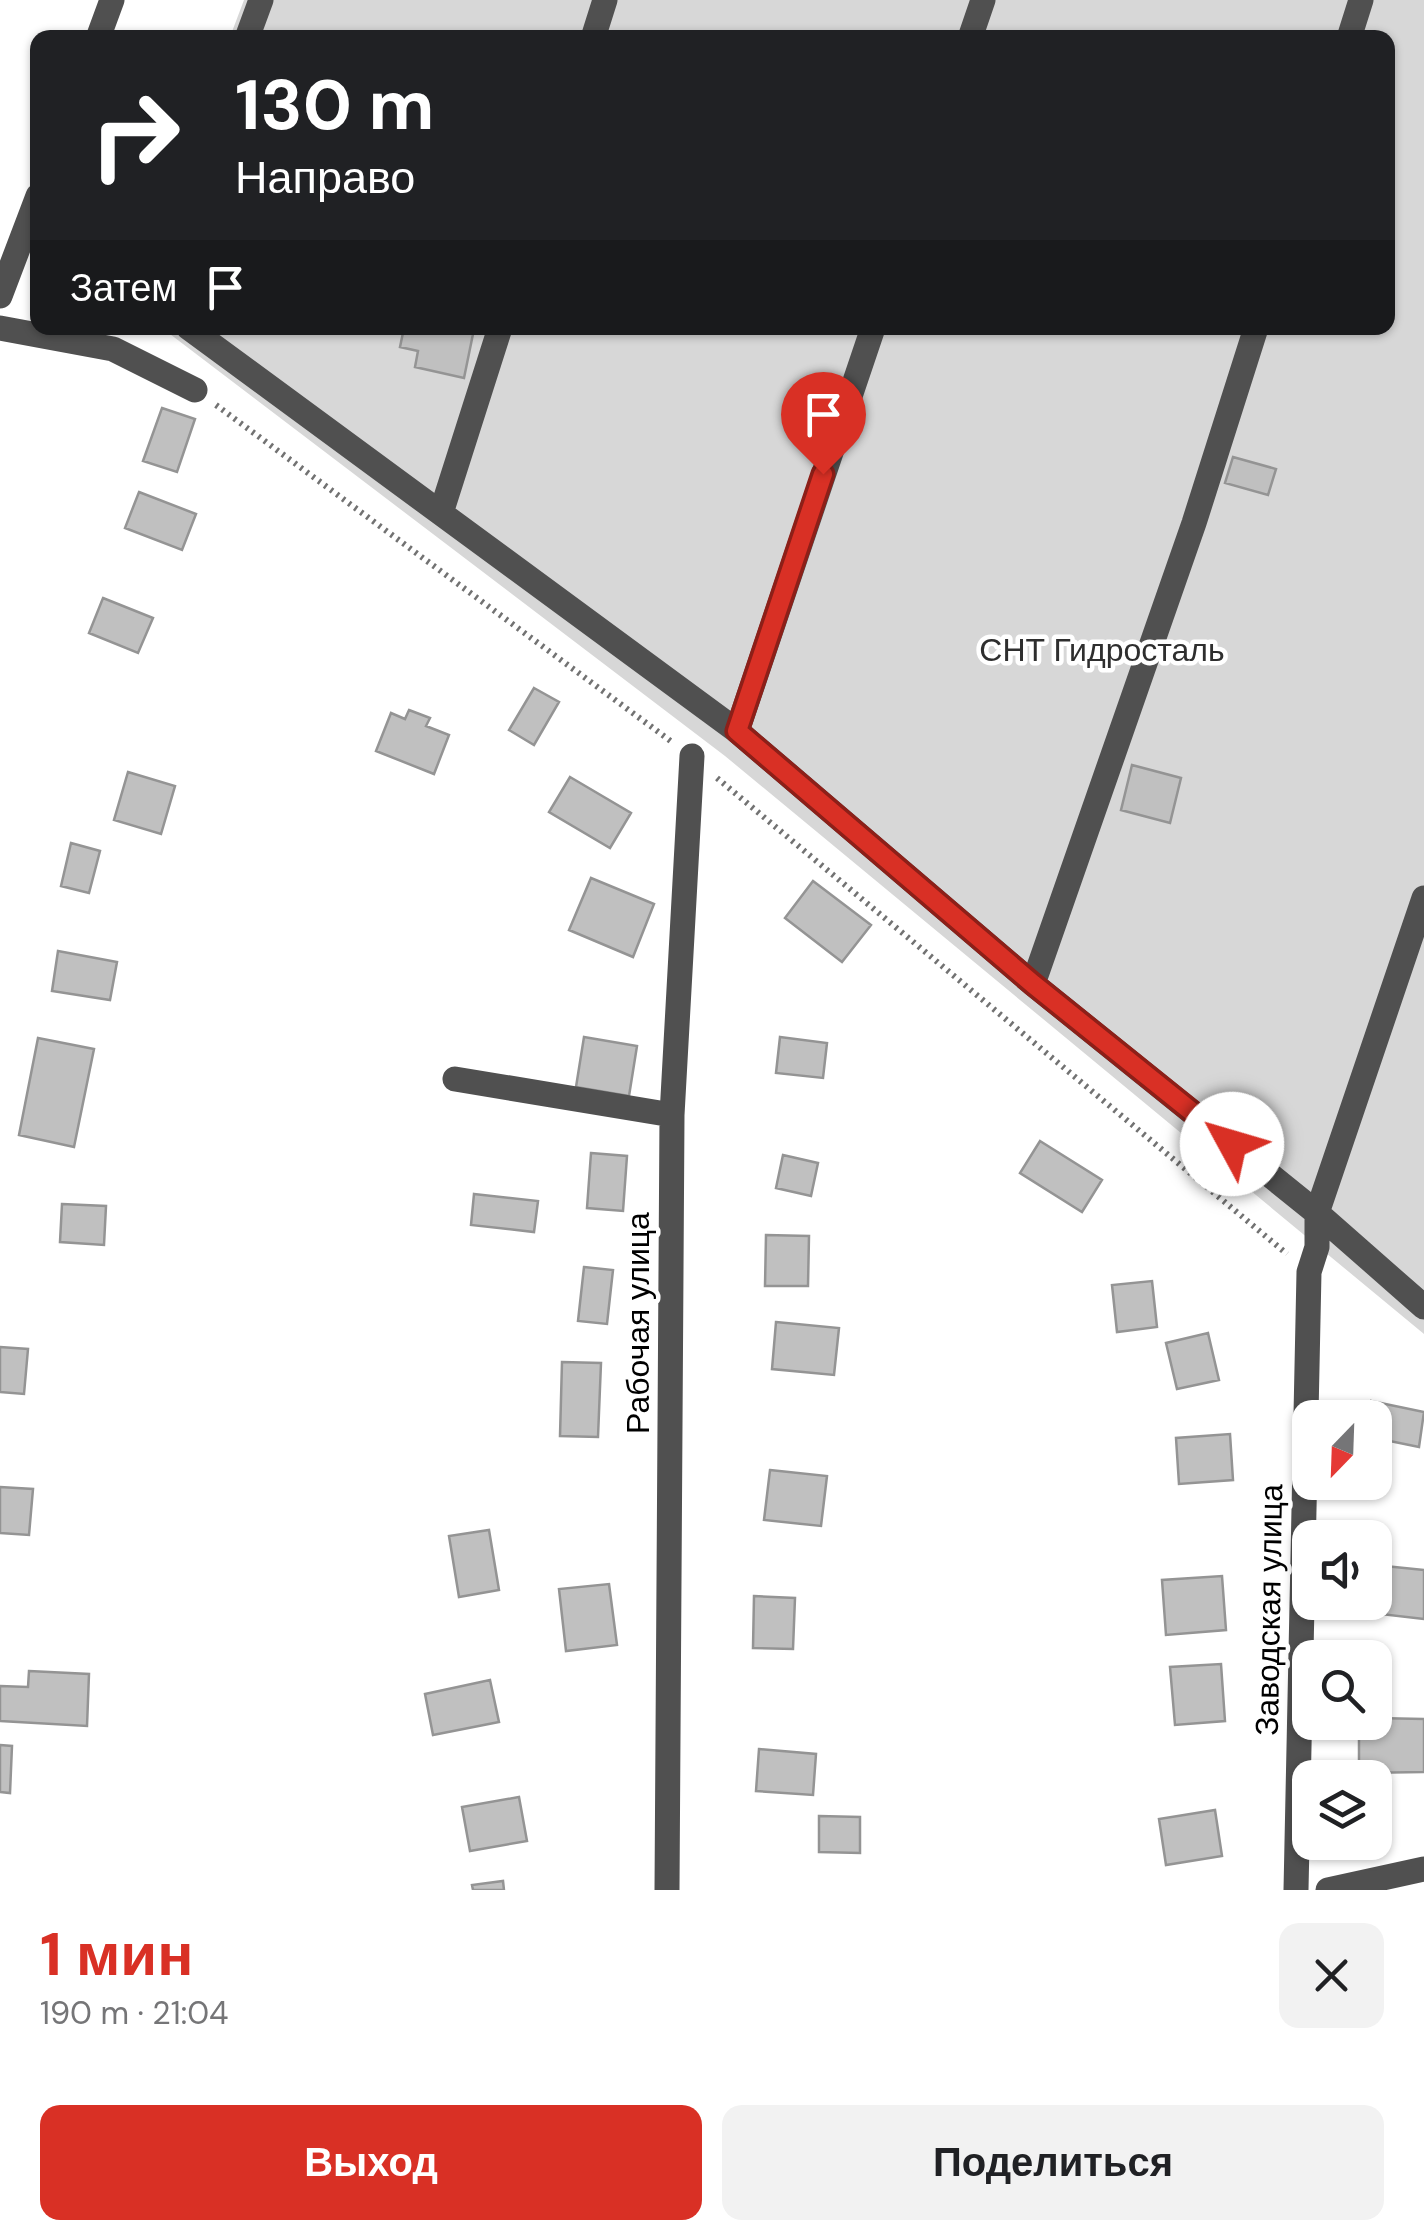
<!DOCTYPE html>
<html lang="ru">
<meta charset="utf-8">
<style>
:root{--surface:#fff;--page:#f2f2f2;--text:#202124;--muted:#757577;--accent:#d93025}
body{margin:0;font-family:"DM Sans",sans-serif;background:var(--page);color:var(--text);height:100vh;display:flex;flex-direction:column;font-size:38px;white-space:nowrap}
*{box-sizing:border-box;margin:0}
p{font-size:32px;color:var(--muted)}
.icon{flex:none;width:55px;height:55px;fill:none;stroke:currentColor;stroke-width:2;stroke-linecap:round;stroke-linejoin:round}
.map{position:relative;height:1890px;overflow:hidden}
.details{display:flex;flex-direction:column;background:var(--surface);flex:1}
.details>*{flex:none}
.guide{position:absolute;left:30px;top:30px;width:1365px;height:305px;border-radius:20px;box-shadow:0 2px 8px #0004;background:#202124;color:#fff;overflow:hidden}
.needle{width:65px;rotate:203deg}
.tools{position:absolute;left:1292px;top:1400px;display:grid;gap:20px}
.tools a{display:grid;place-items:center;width:100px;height:100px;border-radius:20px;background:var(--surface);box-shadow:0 2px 8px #0004;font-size:50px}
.pin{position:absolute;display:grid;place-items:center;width:85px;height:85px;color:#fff;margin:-102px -42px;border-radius:50% 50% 50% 0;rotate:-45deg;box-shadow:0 0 10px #0007}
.pin .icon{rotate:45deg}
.me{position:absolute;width:110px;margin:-55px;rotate:309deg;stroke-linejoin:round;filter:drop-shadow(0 0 8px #0008)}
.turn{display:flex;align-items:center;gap:35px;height:210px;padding:0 40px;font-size:45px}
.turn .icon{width:130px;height:130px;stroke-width:2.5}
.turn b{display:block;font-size:70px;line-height:85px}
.then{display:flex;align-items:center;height:95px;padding:0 40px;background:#0003;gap:20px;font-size:38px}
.round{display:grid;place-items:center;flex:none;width:105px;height:105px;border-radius:20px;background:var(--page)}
.head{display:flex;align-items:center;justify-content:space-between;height:170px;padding:0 40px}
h1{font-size:60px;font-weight:700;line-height:75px;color:var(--accent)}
.primary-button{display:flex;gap:20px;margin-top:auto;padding:20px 40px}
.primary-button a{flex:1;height:115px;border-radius:20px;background:var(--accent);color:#fff;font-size:40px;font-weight:700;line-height:115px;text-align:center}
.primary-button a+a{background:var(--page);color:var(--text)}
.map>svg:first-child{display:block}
.green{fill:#d7d7d7}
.building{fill:#c0c0c0;stroke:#949494;stroke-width:2.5}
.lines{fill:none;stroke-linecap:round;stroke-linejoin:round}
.path{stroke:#727272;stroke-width:6;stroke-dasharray:2.5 5;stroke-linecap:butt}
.minor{stroke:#505050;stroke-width:25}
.route-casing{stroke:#8d1f18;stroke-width:25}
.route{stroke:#d93025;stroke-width:18}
.labels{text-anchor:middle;stroke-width:9;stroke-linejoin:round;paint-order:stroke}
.park-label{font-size:32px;fill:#2e2e2e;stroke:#fff}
.street-label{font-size:32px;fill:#000;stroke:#fff}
</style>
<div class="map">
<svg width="1424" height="1890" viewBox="0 0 1424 1890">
<rect width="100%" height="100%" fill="#fff"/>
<path class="green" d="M244,0H1424V1334L725,756L162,328H1388V38L230,37Z"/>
<path class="building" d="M404,328H441L473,334L464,378L415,367L418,351L400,347Z
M162,408L195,419L177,472L143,461Z
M1233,457L1276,469L1268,495L1225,483Z
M139,492L196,514L182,550L125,528Z
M103,598L153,618L138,653L89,633Z
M534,688L559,702L534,745L509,730Z
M409,710L430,718L426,726L449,735L434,774L376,751L391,713L405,719Z
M1132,765L1181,778L1170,823L1121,810Z
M128,772L175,786L161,834L114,820Z
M570,777L631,813L610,848L549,812Z
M71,843L100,851L89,893L61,886Z
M591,878L654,904L633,957L569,930Z
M813,881L871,925L842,962L785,918Z
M58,951L117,962L110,1000L52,991Z
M584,1037L637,1046L629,1096L576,1087Z
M780,1037L827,1043L823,1078L776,1073Z
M38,1038L94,1049L74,1147L19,1135Z
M1040,1141L1102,1180L1082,1212L1020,1173Z
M591,1153L627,1156L623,1211L587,1208Z
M783,1155L818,1163L811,1196L776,1188Z
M474,1194L538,1201L534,1232L471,1225Z
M62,1204L106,1206L104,1245L60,1242Z
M766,1235L809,1236L808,1286H765Z
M584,1267L613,1270L607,1324L578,1321Z
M1152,1281L1157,1327L1117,1332L1112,1285Z
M776,1322L839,1328L834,1375L772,1369Z
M1208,1333L1219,1380L1177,1389L1166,1343Z
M0,1347L28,1349L24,1394L0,1392Z
M562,1362L601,1363L598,1437L560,1436Z
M1371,1401L1424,1412L1419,1447L1375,1438V1418H1367Z
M1230,1434L1233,1480L1179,1484L1176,1438Z
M770,1470L827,1476L821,1526L764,1520Z
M0,1487L33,1489L29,1535L0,1533Z
M489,1530L499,1590L459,1597L449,1536Z
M1375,1565L1424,1570V1619L1363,1612L1364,1602H1375Z
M1222,1576L1226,1630L1166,1635L1162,1580Z
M609,1584L617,1645L566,1651L559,1589Z
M754,1596L795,1598L793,1649L753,1648Z
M1221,1664L1225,1721L1175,1725L1170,1667Z
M29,1671L89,1674L87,1726L0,1721V1686L28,1687Z
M490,1680L499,1722L433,1735L425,1694Z
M1375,1718L1424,1719V1772L1359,1773V1722H1375Z
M0,1745L12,1746L10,1793L0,1792Z
M759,1749L816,1754L813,1795L756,1791Z
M519,1797L527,1841L470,1851L462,1807Z
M1215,1810L1222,1856L1166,1865L1159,1819Z
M819,1816L860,1817V1853L819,1852Z
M503,1881L504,1890H473L472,1885Z"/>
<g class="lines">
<path class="path" d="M216,405L672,742
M717,778L1287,1254"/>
<path class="minor" d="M98,38L112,0
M247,38L261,0
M593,38L605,0
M970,38L983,0
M1349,38L1361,0
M0,296L38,196
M0,328L113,349L195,390
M189,328L737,731
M873,328L737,731L1033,984
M1256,328L1194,523L1033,984L1317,1213L1424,1307
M441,513L500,328
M455,1079L672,1115
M667,1890L672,1115L692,756
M1296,1890L1309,1272L1317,1247V1213L1424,898
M1328,1890L1424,1869"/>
</g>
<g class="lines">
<g class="route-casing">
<path id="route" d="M823,474L737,731L1033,984L1232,1144"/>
</g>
<use href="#route" class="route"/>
</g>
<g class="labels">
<g class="park-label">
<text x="1102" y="661">СНТ Гидросталь</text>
</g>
<g class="street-label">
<text transform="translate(638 1323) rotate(-90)" y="11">Рабочая улица</text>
<text transform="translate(1269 1610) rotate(-89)" y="11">Заводская улица</text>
</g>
</g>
</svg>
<div class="tools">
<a><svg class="needle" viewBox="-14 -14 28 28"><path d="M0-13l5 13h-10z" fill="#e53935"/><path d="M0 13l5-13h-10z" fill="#757577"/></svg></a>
<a><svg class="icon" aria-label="sound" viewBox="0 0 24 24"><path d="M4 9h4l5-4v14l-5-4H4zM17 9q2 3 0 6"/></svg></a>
<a><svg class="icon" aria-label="search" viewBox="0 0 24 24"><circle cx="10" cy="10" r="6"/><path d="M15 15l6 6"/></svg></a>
<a><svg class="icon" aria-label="layers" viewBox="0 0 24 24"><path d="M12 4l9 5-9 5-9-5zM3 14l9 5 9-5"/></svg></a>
</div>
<div class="pin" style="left:823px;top:474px;background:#d93025"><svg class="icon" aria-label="arrive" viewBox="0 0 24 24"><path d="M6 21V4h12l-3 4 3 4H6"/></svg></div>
<svg class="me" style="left:1232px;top:1144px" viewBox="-20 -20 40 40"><circle r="19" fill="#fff"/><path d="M0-13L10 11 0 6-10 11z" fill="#d93025"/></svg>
<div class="guide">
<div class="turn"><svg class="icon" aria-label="right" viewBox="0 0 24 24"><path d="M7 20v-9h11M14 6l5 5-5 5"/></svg><div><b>130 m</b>Направо</div></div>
<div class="then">Затем<svg class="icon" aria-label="arrive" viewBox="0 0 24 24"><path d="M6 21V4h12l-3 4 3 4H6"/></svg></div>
</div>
</div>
<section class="details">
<div class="head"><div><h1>1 мин</h1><p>190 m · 21:04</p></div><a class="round"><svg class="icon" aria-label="close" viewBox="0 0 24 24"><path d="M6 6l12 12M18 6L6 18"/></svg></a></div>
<div class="primary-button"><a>Выход</a><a>Поделиться</a></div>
</section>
